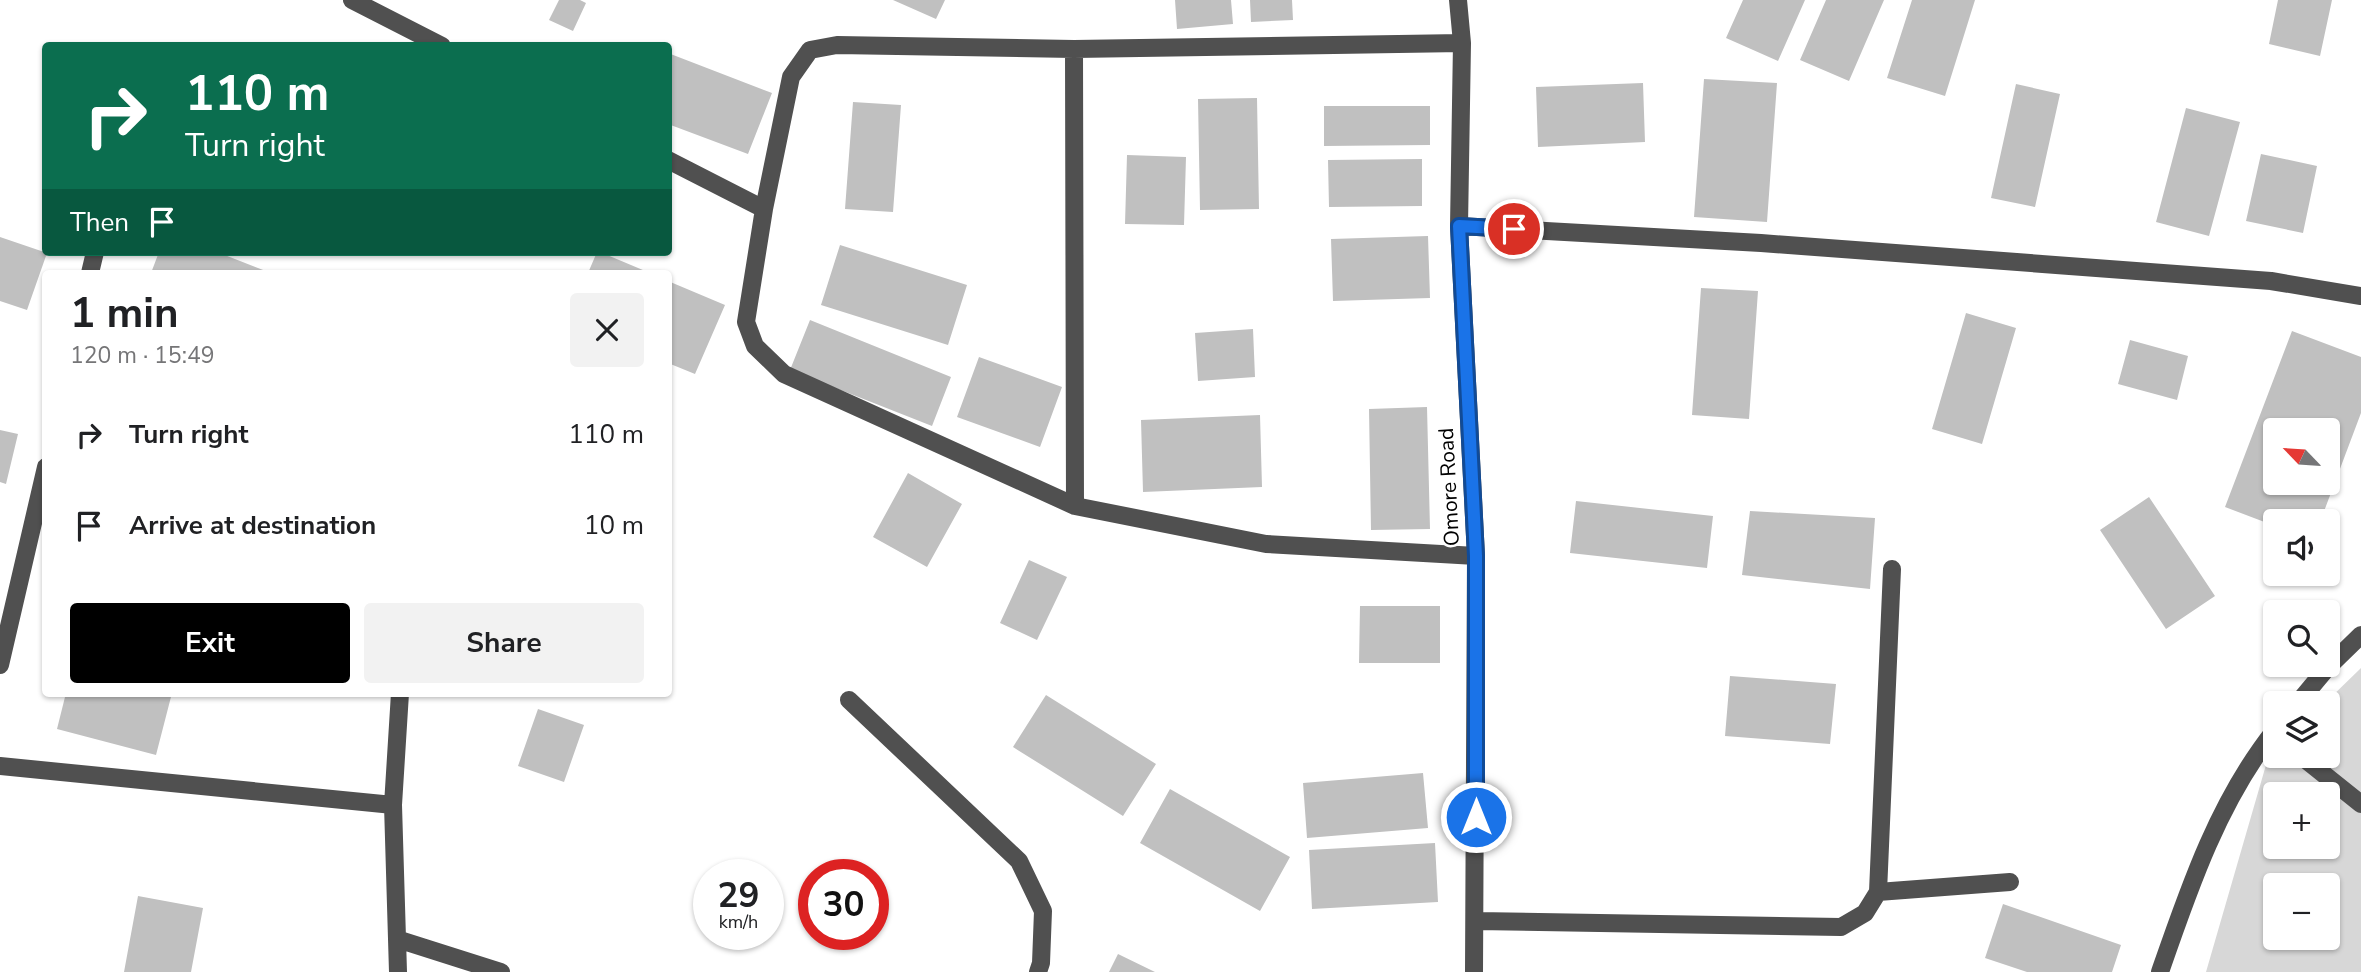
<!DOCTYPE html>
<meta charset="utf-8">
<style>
:root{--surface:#fff;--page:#f2f2f2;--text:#202124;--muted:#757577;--accent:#000}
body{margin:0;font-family:"Nunito Sans",sans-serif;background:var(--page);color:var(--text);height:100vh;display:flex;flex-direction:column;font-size:26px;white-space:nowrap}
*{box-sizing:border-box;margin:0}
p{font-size:23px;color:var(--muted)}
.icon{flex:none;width:38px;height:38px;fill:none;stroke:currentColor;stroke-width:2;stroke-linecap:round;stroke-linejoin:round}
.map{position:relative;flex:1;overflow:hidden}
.sheet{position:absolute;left:42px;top:270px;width:630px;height:427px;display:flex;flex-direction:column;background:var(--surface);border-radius:7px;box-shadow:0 2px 5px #0004}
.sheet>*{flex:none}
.banner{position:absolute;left:42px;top:42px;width:630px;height:214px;border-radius:7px;box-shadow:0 2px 5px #0004;background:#0b6e4f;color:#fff;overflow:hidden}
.needle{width:46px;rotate:295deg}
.buttons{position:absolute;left:2263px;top:418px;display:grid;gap:14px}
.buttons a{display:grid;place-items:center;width:77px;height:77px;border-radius:7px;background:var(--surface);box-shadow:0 2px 5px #0004;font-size:35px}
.speed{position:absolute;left:693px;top:859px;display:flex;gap:14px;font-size:35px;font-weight:700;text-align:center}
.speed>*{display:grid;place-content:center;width:91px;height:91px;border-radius:50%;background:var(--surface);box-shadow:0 2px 5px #0004;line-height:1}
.speed small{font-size:18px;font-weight:400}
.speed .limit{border:10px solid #d22;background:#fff;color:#111}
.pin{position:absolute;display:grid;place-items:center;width:60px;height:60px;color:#fff;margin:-30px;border:4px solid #fff;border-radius:50%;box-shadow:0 2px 7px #0007}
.me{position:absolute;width:77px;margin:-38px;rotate:0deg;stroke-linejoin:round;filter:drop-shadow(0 0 5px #0008)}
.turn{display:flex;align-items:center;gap:24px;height:147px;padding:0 28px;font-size:32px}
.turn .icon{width:91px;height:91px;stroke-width:2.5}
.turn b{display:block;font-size:49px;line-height:60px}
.then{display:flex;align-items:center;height:66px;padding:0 28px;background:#0003;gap:14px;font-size:26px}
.round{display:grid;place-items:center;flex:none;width:74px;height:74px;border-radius:7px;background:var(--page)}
.overview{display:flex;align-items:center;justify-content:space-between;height:119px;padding:0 28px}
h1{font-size:42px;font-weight:700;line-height:52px}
.action{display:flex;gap:14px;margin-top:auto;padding:14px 28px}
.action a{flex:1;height:80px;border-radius:7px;background:var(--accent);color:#fff;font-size:28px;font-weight:700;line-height:80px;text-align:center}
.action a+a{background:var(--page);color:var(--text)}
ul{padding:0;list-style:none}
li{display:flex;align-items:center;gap:21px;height:91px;padding:0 28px}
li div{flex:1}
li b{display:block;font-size:26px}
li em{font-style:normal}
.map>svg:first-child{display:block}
.green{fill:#d7d7d7;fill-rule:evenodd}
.building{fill:#c0c0c0;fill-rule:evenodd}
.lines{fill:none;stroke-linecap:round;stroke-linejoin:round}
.minor{stroke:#505050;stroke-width:18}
.route-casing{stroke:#114b97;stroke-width:18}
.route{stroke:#1a73e8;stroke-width:12}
.labels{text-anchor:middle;stroke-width:5;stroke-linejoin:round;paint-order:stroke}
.street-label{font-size:21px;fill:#000;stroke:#fff}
</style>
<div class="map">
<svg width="2361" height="972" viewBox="0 0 2361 972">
<rect width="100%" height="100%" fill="#fff"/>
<path class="green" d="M2361,668V972H2206L2268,758L2275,751V756H2328V704L2325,703ZM2275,794H2328V847H2275ZM2275,886H2328V938H2275Z"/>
<path class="building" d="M559,0H580L586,3L573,31L549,20Z
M893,0H945L936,19Z
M1175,0H1231L1233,24L1177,29Z
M1250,0H1292L1293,20L1251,22Z
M1743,0H1805L1778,61L1726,38Z
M1826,0H1884L1849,81L1800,60Z
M1912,0H1975L1945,96L1887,78Z
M2278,0H2332L2320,56L2269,44Z
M668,53L772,93L748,154L668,124Z
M1704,79L1777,83L1767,222L1694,217Z
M1643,83L1645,142L1538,147L1536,87Z
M2016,84L2060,94L2035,207L1991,198Z
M1257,98L1259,209L1200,210L1198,99Z
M853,102L901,105L893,212L845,209Z
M1324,106H1430V145L1324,146Z
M2186,108L2240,122L2209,236L2156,222Z
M2261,154L2317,166L2303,233L2246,221Z
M1127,155L1186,157L1184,225L1125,224Z
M1422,159V206L1329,207L1328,160Z
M1428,236L1430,298L1333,301L1331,239Z
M0,237L47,253L27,310L0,301Z
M840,245L967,285L948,345L821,305Z
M159,252H217L271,273H151Z
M597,252H600L650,273H588Z
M668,281L725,305L695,374L668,363Z
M1701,288L1758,291L1749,419L1692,415Z
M1966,313L2016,328L1982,444L1932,429Z
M810,320L951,377L932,426L790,370Z
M1253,329L1255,377L1198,381L1195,333Z
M2292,331L2361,357V413L2320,522H2275V526L2225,507ZM2275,430H2328V483H2275Z
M2130,340L2188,356L2177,400L2118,384Z
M979,357L1062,387L1040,447L957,417Z
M1427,407L1430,529L1371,530L1369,409Z
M1260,415L1262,487L1143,492L1141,420Z
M0,430L18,434L6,484L0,482Z
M908,473L962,504L927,567L873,537Z
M2149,497L2215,596L2166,629L2100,530Z
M1576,501L1713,516L1707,568L1570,553Z
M1750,511L1875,518L1870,589L1742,575Z
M1029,560L1067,577L1037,640L1000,623Z
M1360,606H1440V663H1359Z
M1730,676L1836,684L1830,744L1725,736Z
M66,693H172L156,755L57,729Z
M1046,695L1156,764L1123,816L1013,747Z
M538,709L584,725L564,782L518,766Z
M1423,773L1428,828L1307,838L1303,783Z
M1170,789L1290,857L1260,911L1140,843Z
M1435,843L1438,902L1312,909L1309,850Z
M138,896L203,908L191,972H124Z
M2003,904L2121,945L2112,972H2027L1985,958Z
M1118,954L1155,972H1109Z"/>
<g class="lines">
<path class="minor" d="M352,0L442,46
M1458,0L1462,43L1459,226L1476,556L1474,972
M1462,43L1074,49L837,45L810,50L791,77L764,209L746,322L755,346L784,374L1075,506L1266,544L1476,556
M1074,49L1075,506
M668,160L764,209
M1459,226L1761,243L2271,281L2361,296
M90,273L95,252
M0,665L46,467
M849,700L1019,861L1043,911L1041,963L1038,972
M2297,704L2327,668L2361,635
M2301,756L2361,804
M0,766L393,805
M1878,892L2010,882
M1476,921L1841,927L1865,913L1878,892L1892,569
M397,939L501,972
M398,972L393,805L400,693
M2160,972C2189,888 2219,800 2275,730"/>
</g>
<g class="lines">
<g class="route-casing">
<path id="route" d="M1476,817V556L1459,226L1514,229"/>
</g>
<use href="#route" class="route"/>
</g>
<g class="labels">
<g class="street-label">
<text transform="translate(1449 487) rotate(-93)" y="7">Omore Road</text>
</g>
</g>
</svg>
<div class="buttons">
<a><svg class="needle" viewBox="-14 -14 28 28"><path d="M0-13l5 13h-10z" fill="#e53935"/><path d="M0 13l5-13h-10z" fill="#757577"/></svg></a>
<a><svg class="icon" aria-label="sound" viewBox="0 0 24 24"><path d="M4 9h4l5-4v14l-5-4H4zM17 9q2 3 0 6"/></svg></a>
<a><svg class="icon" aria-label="search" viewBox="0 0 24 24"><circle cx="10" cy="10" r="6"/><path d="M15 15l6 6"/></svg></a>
<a><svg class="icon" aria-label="layers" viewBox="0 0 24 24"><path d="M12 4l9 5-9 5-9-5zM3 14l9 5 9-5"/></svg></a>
<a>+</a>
<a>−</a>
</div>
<div class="speed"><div>29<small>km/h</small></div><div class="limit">30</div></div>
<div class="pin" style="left:1514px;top:229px;background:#d93025"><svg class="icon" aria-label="arrive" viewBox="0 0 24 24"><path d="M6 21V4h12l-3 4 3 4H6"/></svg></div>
<svg class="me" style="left:1476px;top:817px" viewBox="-20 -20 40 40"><circle r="17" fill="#1a73e8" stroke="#fff" stroke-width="3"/><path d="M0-11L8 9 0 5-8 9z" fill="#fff"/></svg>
<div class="banner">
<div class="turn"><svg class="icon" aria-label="right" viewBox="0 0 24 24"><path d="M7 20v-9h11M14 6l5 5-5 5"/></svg><div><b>110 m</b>Turn right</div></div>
<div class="then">Then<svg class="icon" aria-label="arrive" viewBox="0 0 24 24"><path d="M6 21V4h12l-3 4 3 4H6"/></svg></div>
</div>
<section class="sheet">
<div class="overview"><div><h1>1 min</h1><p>120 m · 15:49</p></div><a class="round"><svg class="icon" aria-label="close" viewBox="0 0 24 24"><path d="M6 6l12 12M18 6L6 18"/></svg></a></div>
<ul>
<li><svg class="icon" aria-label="right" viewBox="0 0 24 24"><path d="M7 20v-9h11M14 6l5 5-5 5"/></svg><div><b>Turn right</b></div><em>110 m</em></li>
<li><svg class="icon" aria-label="arrive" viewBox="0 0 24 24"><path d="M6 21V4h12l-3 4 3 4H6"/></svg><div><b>Arrive at destination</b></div><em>10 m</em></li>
</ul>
<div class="action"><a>Exit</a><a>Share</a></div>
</section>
</div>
